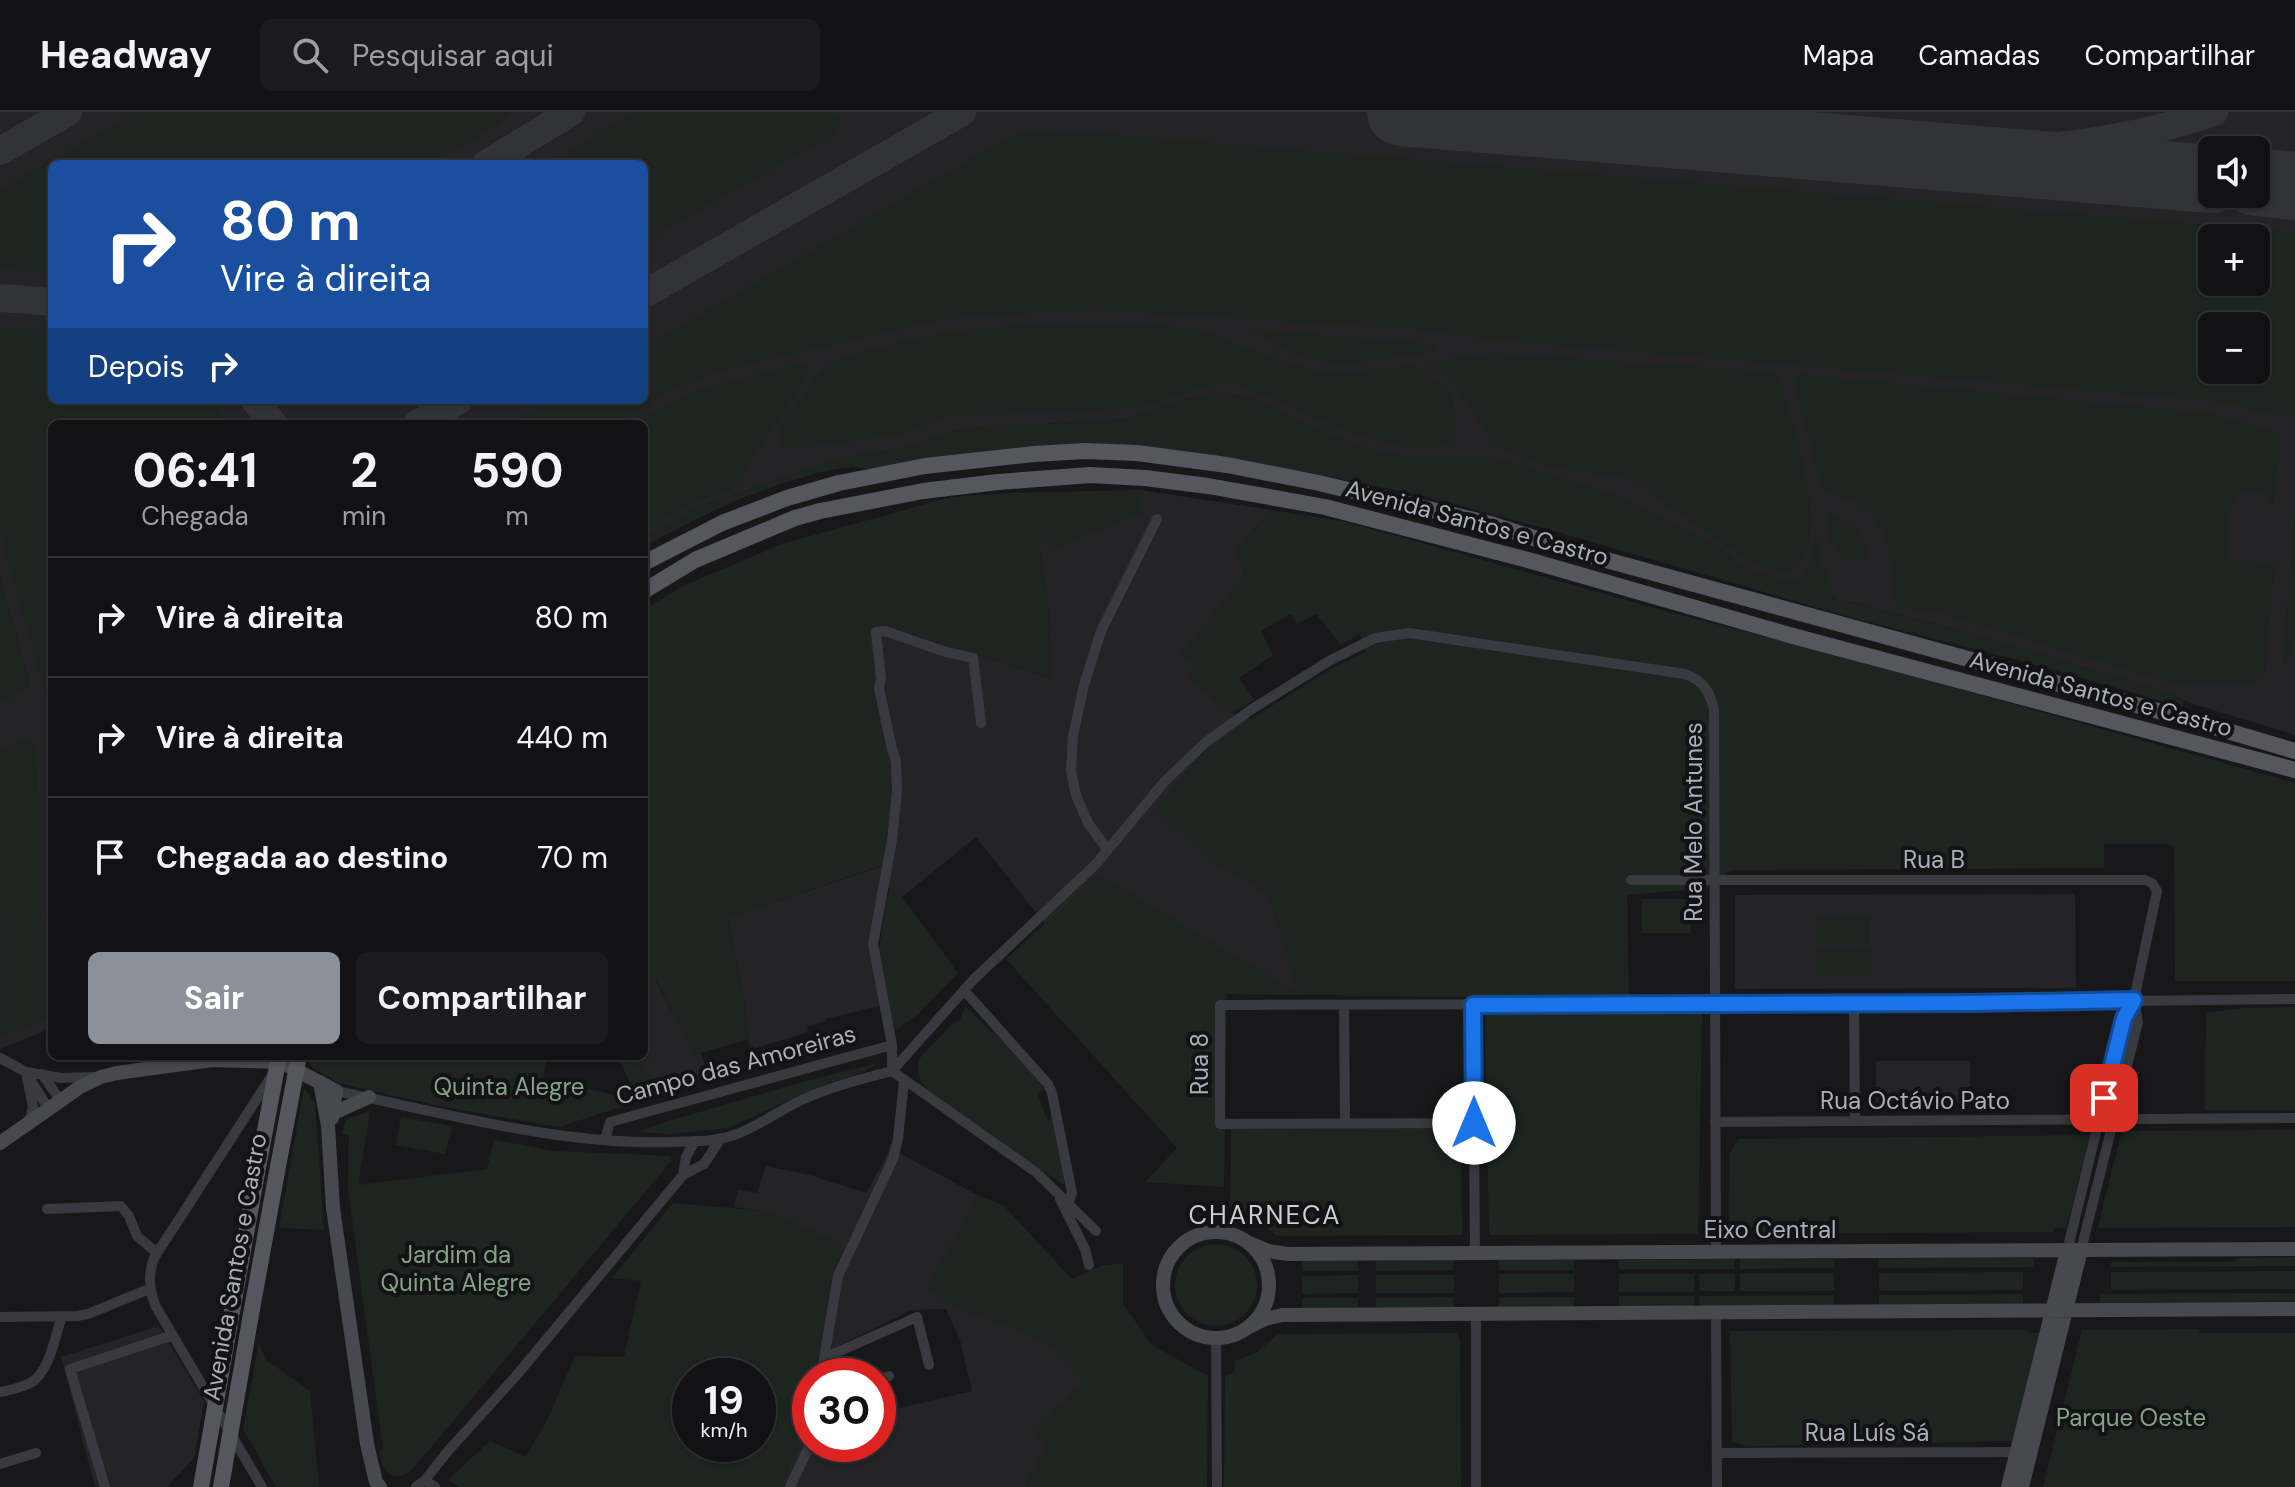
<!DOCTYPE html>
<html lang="pt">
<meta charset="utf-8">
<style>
:root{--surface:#121214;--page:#1b1b1d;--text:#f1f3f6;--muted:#9c9ea0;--line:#313234;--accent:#8c9099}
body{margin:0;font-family:"DM Sans",sans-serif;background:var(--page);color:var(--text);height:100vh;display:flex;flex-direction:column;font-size:30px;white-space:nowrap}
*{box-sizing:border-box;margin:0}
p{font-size:26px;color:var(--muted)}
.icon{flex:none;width:44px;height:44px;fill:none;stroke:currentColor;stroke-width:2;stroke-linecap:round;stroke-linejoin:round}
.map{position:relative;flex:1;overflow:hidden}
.sheet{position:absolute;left:48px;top:308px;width:600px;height:640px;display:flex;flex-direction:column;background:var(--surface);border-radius:12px;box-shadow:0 2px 6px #0004,0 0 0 2px var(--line)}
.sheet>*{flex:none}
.guide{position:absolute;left:48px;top:48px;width:600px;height:244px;border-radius:12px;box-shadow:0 2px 6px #0004,0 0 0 2px var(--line);background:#1a4fa0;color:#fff;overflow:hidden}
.fabs{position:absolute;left:2198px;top:24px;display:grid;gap:16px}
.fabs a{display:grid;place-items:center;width:72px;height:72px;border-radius:12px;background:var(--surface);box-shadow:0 2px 6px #0004,0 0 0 2px var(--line);font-size:40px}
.speed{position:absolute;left:672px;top:1246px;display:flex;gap:16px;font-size:40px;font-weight:700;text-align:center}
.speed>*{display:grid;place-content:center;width:104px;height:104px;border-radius:50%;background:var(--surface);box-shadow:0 2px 6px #0004,0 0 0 2px var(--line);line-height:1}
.speed small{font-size:20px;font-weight:400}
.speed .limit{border:12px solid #d22;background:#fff;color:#111}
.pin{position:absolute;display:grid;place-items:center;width:68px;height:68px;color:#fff;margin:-34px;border-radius:16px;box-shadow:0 4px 12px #0006}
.me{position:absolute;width:88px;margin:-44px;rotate:0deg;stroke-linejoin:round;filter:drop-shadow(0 0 6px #0008)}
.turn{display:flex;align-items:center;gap:28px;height:168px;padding:0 40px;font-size:36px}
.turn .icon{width:104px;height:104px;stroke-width:2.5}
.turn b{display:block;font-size:56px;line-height:68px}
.then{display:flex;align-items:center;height:76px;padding:0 40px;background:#0003;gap:16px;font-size:30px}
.eta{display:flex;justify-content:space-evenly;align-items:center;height:136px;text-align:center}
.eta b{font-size:48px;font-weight:700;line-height:56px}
.button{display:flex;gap:16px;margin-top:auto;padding:16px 40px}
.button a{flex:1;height:92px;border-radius:12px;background:var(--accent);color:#fff;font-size:32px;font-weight:700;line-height:92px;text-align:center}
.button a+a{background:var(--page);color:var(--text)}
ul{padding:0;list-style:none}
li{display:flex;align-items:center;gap:24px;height:120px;padding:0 40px;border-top:2px solid var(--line)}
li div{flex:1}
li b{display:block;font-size:30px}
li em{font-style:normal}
header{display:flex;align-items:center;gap:48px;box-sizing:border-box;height:112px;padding:0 40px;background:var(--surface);border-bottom:2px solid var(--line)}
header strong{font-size:38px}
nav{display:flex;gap:44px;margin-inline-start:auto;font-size:28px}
.search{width:560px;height:72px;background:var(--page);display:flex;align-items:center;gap:20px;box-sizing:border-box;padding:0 28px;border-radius:12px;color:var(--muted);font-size:30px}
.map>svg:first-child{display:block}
.built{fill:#242427;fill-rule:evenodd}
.green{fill:#1e2520;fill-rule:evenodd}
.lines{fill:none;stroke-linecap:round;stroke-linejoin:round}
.taxiway{stroke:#323337;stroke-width:28}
.runway{stroke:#323337;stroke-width:68}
.street{stroke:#393a3f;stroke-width:10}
.secondary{stroke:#47494f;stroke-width:14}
.primary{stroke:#56575e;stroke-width:16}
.primary-bridge{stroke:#56575e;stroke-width:16}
.route-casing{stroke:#114b97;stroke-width:20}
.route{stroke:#1a73e8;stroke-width:14}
.labels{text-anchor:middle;stroke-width:8;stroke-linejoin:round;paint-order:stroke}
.street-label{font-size:24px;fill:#abafb9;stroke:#131315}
.park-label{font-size:24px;fill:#83a386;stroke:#131315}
.neighbourhood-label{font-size:26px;letter-spacing:2px;fill:#ccced5;stroke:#131315}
</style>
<header>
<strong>Headway</strong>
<div class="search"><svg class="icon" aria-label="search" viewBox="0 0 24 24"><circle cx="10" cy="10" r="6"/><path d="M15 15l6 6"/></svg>Pesquisar aqui</div>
<nav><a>Mapa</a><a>Camadas</a><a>Compartilhar</a></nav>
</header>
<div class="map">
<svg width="2295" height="1375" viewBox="0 0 2295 1375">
<rect width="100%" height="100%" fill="#18181a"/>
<path class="built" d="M0,0H2295V623L2193,592L2157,577L1962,519L1852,490L1838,491L1832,483L1789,472L1742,454L1720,436L1618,385L1493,345H1403L1353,333L1246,284L1217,281L1178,289L1127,307L971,316L948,321L905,335L826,350L699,395L644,428V312H52V916L0,937V591L30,573L0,465ZM2212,38H2256V82H2212ZM52,52H644V288H52ZM2212,126H2256V170H2212ZM2212,214H2256V258H2212Z
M1140,378L1272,398L1234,439L1245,463L1181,543L1195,554L1187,565L1231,601L1251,607L1202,642L1207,746L1267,781L1300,883L1100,764L1045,812L976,725L902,785L881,770L872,808L869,834L880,894L825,907V909L807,914L808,920L750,938L745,894L728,806L885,753L892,688L888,650L875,585L876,565L873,543L866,524L879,512L1051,566L1048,491L1039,428L1140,402Z
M2075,782L2076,876L1735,877V783Z
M655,868L695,942H701L709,964L657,983L637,944H644V874Z
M1876,949H1970V991H1876Z
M891,1031L901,1042L979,1084L928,1175L956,1195L1041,1227L1074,1250L1085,1272L1032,1317L1047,1335L1025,1375H781L805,1317L810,1316V1332H878V1301L972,1279L960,1228L946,1197L912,1198L818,1244L832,1162L844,1134L781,1105L764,1099L734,1095L738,1078L757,1081L766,1054L810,1063L866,1081L885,1047Z
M159,1214L204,1289L194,1346L167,1375H95L61,1245Z"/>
<path class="green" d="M136,0H512L495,15L431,52H52V161L0,157V78Z
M636,0H831C843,5 843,13 834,22L644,130V52H545Z
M1028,18L1073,19L2295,120V304L2259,301L2235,292L2200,288L1496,228L1412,217L1096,198L986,203L935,209L719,259L657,284L610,312H511L552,288H644V235L1012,23ZM2256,126V170H2212V126ZM2256,214V258H2212V214Z
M1038,212L1157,213L1201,218L1293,253L1331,262L1416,253L1451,280L1454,285L1455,327C1416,361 1282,290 1240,273L1218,272L1193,278L1138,296L946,305L899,323L792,337C783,335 779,329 778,320L819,260L843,245L925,224L955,219Z
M0,215L52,219V288H214L227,312H52V591L46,585L0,421Z
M1248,217L1435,232L1438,239C1392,245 1341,259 1297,243C1280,237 1264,225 1248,217Z
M1494,241L1776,260L1779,264C1792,311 1837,429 1788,463L1751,449L1667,394L1634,367L1554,356L1501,337L1496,334L1456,274L1428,250Z
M799,252H805L809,260L735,375L688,393L644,419V312H634L662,296L707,275Z
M1799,262L2209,301L2276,320L2281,327L2273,394L2267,383C2220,367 2229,415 2227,446L2275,453L2265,562L2259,569L2249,574L2166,570L1930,498L1928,503L1899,494L1894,488C1891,462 1890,417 1868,399C1856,389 1836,383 1822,377L1793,266Z
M1217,281L1246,284L1353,333L1403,345H1493L1618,385L1720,436L1742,454L1789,472L1805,461L1815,427L1822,432L1819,455L1828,457L1832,484L1838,491L1851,490L1962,519L2157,577L2183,588V595L2022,549L1849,505L1544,416L1423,384L1303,359L1205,347L1103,338L869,357C844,352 821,360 797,367C741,384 695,406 644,435V427L699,395L826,350L905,335L948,321L971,316L1127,307L1178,289Z
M1140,378L1141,402L1058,435L1039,429L1048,491L1052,566L879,512L867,524L873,543L876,565L875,585L888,650L892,688L883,753L728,806L745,895L749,927L695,943L656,868L644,874V498L681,475L782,432L951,385L1008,381Z
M1272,398L1346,410L1673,501L1859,549L2295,671V869H2175L2174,736L2168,732H2104V756L1731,758L1707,776L1627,783L1629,887L1227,882L1224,1075L1145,1070L1177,1036L1006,847L1099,763L1299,882L1267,781L1207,746L1156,697L1202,642L1251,607L1332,556L1365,540L1360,522L1341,533L1316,502L1297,512L1291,502L1261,519L1273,543L1239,566L1254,588L1231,602L1187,565L1195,554L1181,543L1245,463L1234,439Z
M1829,400C1848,411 1868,420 1868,444L1864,447L1840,449L1838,440L1830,429L1825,406Z
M2295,400V522L2286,554L2282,548Z
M0,465L30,574L0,591Z
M52,622V811L48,792L47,631Z
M31,626L37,641L42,807L52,856V903L23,918L1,923L0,640L22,627Z
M891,776L902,785L958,861L917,903L895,919L879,837L886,789Z
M1642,787H1691V821H1642Z
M1815,805H1870V832H1815Z
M1815,837H1871V864H1815Z
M965,894L991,920L999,919L1012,932L1045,978L1037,982L1048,1009L1052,1004L1065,1071L1062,1072L940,987C925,976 913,966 920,946L950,914L960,908Z
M2295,895V998H2205L2206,901L2243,896Z
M1702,900L1698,1122L1489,1123L1485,903Z
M312,944H547L543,967L637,988L618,944H637L657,983L559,1015L444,995L338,971L309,953Z
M878,951L864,960L823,973L728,1016L671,1022L638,1020L665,1010L814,967Z
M304,976L315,991L324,1118L279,1116Z
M370,999L358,1073L487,1057L494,1028L554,1039L670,1044L672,1048L412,1358C395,1372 383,1360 379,1342L383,1336L348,1076L349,1024L342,1021L346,1007Z
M401,1005L452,1014L445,1042L396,1033Z
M1461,1016L1462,1123L1277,1124L1255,1105L1230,1096L1231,1017Z
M2295,1018V1115L2098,1116L2122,1019Z
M2090,1023L2066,1116H2054L2053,1120L1729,1122L1730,1041L1738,1027Z
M979,1084L1003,1093L1072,1167L1101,1154L1123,1151V1192L1152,1233L1208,1264L1207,1375H1025L1047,1335L1031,1317L1084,1271L1068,1256L1073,1250L1041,1227L956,1195L928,1175Z
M673,1091L764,1099L781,1105L845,1134L832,1162L815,1264H810V1291L805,1317L781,1375H459L448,1368L490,1329L526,1345L548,1306L575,1244L624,1245L641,1169L612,1166ZM690,1264H758V1332H690Z
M1175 1173a41 41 0 1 1 82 0a41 41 0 1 1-82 0Z
M2295,1145V1154L2111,1155V1150H2230L2240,1146Z
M1879,1146H2034V1155L1879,1156Z
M1735,1147V1157H1619V1148Z
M1740,1147H1834V1156L1740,1157Z
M1453,1148V1158L1376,1159V1149Z
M1499,1148H1574V1158H1499Z
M1302,1149H1358V1159H1302Z
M2295,1159V1177L2111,1178V1160Z
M2023,1160V1178L1879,1179V1161Z
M1740,1161H1834V1179H1740Z
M1499,1162H1574V1180L1499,1181Z
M1619,1162H1694V1180H1619Z
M1699,1162H1735V1179H1700Z
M1358,1163V1181L1302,1182V1164Z
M1376,1163H1454V1181H1376Z
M2295,1181V1190L2100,1191V1182Z
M2023,1182V1192L1879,1193V1183Z
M1834,1183V1193L1700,1194L1699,1184Z
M1619,1184H1694V1194H1619Z
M1453,1185L1454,1195H1376V1186Z
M1499,1185H1574V1194L1499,1195Z
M1302,1186H1358V1195L1302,1196Z
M2199,1217V1221H2295V1375H2043L2082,1218Z
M2029,1218L2028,1221H2040L2014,1329L1747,1334L1732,1330L1730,1219Z
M1457,1221L1460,1229L1461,1375H1224L1225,1264L1235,1260V1249L1256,1241L1278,1222Z
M259,1230L266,1248L310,1279L319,1375H276L243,1317Z"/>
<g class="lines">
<path class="taxiway" d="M1481,7L1584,0
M0,39L68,0
M1883,40C1996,43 2106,37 2214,0
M486,52L571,0
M644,182L962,0
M0,186L52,190
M255,288L273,312
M417,312L459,288"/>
<path class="runway" d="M1401,0L2212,67
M2256,70L2295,74"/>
<path class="street" d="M1108,738L1088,711L1076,683L1071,659L1073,624L1084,573L1101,519L1157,407
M1631,768H2145L2152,771L2157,779L2134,888L2124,906L2067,1139
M964,878L1048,972L1052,981L1072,1081L1068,1092
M1854,891L1855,1009
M1344,893L1345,1011
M1473,893L1475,1142
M0,946L26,960L61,966L95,965
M892,959L974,867L1096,752L1165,669L1206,630L1252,597L1329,549L1375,526L1409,521L1685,562C1704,569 1709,579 1714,597L1716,1141
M892,959V933L873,832L892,728L897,679L896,649L892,637L879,576L881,567L876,520L885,519L946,540L973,546L981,611
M892,959L1037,1061L1096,1119
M26,960L33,995L29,1011
M42,962L60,988
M31,969L48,996
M336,979C445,1001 562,1034 673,1030C693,1029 715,1030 734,1023C758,1015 781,997 804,987C832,974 862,967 892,959
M1715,1010L2295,1006
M1474,1011L1220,1012V893L1973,891L2295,887
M605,1028L610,1010L892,933
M683,1063L686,1045L695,1029
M1060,1087L1085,1137L1089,1153
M47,1097L121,1094L129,1104L137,1124L157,1141
M2081,1138L2138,910L2134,888
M1716,1201L1717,1375
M1476,1202V1375
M0,1205L77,1204L88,1202L149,1177
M1216,1226L1217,1375
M824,1246L917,1205L929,1253
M821,1264L838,1164L893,1047L898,1027L904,968
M878,1267L889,1264
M0,1280C10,1278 22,1276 32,1270C50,1258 55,1224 62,1204
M1717,1341L2017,1340
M0,1352L36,1341
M425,1368L435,1375
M105,1375L70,1257L173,1223
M262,1375L155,1193C149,1176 148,1163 154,1146L271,965
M416,1375L425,1368L448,1339L516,1264L683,1063L704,1052L721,1026
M790,1375L808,1337L810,1324"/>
<path class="secondary" d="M320,970L328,1014L333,1096L367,1332L376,1370L380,1375
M334,1001L369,985
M0,1031L80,975L101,965L117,961L212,948L281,950L336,979L332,1006
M1163 1173a53 53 0 1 1 106 0a53 53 0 1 1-106 0Z
M1247,1130L1268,1139L1288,1142L2295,1137
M1249,1215L1265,1207L1282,1203L2295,1197
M2008,1375L2067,1139
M2022,1375L2081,1138"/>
<path class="primary" d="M644,451L722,411L787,386L839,371L925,354L1034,342L1085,339L1137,341L1227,353L1319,371L1491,412L1577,440L2173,603L2295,639
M644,479L695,448L795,406L820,399L923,379L998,370L1090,363L1145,366L1208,374L1325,395L1528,448L1793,524L2295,658
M231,1205L257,1061
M250,1208L276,1065"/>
<path class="primary-bridge" d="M257,1061L279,944
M276,1065L299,944
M201,1375L231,1205
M221,1375L250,1208"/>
</g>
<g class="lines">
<g class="route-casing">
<path id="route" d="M1474,1011L1473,893L1973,891L2134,888L2124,906L2104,986"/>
</g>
<use href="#route" class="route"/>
</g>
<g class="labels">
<g class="street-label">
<text transform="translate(1477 411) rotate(15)" y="8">Avenida Santos e Castro</text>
<text transform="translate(2101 582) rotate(15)" y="8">Avenida Santos e Castro</text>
<text transform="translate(1694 710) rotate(-90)" y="8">Rua Melo Antunes</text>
<text x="1934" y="756">Rua B</text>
<text transform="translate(1200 952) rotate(-90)" y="8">Rua 8</text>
<text transform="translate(736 953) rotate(-15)" y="8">Campo das Amoreiras</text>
<text x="1915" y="997">Rua Octávio Pato</text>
<text x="1770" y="1126">Eixo Central</text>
<text transform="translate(235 1155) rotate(-80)" y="8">Avenida Santos e Castro</text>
<text x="1867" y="1329">Rua Luís Sá</text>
</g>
<g class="park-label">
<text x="509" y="983">Quinta Alegre</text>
<text x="456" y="1151">Jardim da<tspan x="456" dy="28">Quinta Alegre</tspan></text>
<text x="2131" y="1314">Parque Oeste</text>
</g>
<g class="neighbourhood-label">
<text x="1265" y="1112">CHARNECA</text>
</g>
</g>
</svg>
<div class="fabs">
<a><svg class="icon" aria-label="sound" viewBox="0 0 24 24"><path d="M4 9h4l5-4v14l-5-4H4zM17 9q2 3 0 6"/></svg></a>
<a>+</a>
<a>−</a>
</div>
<div class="speed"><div>19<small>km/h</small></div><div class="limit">30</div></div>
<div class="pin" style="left:2104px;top:986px;background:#d93025"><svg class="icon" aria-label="arrive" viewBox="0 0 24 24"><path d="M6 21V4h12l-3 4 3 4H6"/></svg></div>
<svg class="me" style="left:1474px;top:1011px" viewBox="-20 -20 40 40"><circle r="19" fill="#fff"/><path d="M0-13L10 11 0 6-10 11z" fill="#1a73e8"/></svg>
<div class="guide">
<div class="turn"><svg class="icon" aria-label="right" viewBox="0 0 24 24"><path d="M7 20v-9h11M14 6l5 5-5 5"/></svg><div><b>80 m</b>Vire à direita</div></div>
<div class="then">Depois<svg class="icon" aria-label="right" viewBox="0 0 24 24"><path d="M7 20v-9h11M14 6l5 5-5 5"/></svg></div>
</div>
<section class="sheet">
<div class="eta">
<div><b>06:41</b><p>Chegada</p></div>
<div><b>2</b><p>min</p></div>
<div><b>590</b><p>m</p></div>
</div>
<ul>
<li><svg class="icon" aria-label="right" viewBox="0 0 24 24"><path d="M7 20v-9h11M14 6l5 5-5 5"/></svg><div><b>Vire à direita</b></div><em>80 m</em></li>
<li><svg class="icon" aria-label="right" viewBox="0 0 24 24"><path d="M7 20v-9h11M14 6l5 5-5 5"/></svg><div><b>Vire à direita</b></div><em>440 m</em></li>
<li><svg class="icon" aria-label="arrive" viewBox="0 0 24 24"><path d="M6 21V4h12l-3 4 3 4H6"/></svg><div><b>Chegada ao destino</b></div><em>70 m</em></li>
</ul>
<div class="button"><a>Sair</a><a>Compartilhar</a></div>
</section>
</div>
